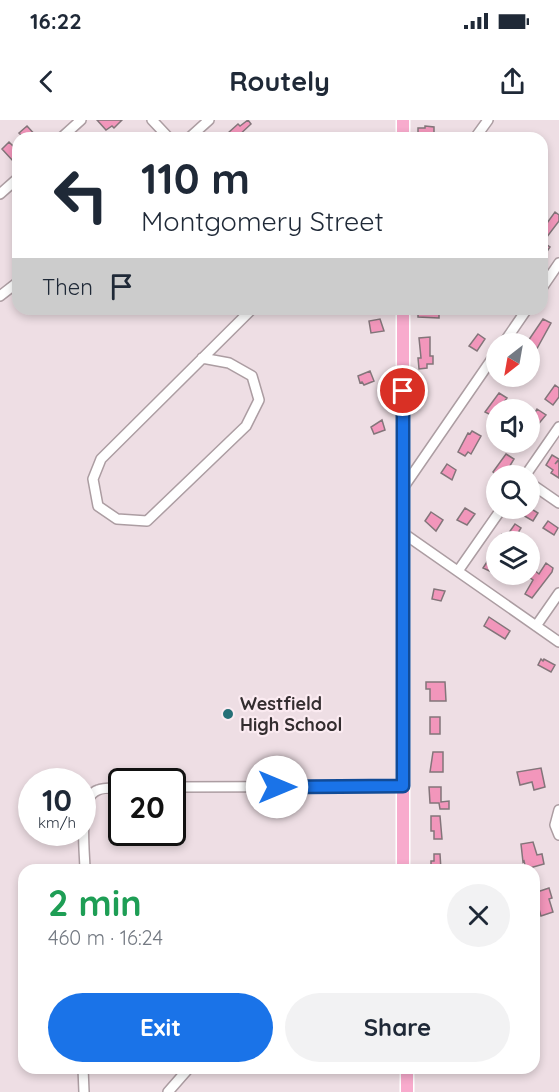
<!DOCTYPE html>
<meta charset="utf-8">
<style>
:root{--surface:#fff;--page:#f2f2f3;--text:#1f2937;--muted:#747a83;--accent:#1a73e8}
body{margin:0;font-family:Quicksand,sans-serif;background:var(--page);color:var(--text);height:100vh;display:flex;flex-direction:column;font-size:22px;white-space:nowrap}
*{box-sizing:border-box;margin:0}
p{font-size:20px;color:var(--muted)}
.icon{flex:none;width:33px;height:33px;fill:none;stroke:currentColor;stroke-width:2;stroke-linecap:round;stroke-linejoin:round}
.map{position:relative;flex:1;overflow:hidden}
.details{position:absolute;left:18px;top:744px;width:522px;height:210px;display:flex;flex-direction:column;background:var(--surface);border-radius:18px;box-shadow:0 3px 9px #0003}
.details>*{flex:none}
.banner{position:absolute;left:12px;top:12px;width:536px;height:183px;border-radius:18px;box-shadow:0 3px 9px #0003;background:#fff;color:var(--text);overflow:hidden}
.needle{width:39px;rotate:211deg}
.buttons{position:absolute;left:486px;top:213px;display:grid;gap:12px}
.buttons a{display:grid;place-items:center;width:54px;height:54px;border-radius:50%;background:var(--surface);box-shadow:0 3px 9px #0003;font-size:30px}
.speed{position:absolute;left:18px;top:648px;display:flex;gap:12px;font-size:30px;font-weight:700;text-align:center}
.speed>*{display:grid;place-content:center;width:78px;height:78px;border-radius:50%;background:var(--surface);box-shadow:0 3px 9px #0003;line-height:1}
.speed small{font-size:15px;font-weight:400}
.speed .limit{border:3px solid #111;border-radius:9px;background:#fff;color:#111}
.pin{position:absolute;display:grid;place-items:center;width:51px;height:51px;color:#fff;margin:-26px;border:3px solid #fff;border-radius:50%;box-shadow:0 2px 6px #0007}
.me{position:absolute;width:66px;margin:-33px;rotate:90deg;stroke-linejoin:round;filter:drop-shadow(0 0 4px #0008)}
.turn{display:flex;align-items:center;gap:21px;height:126px;padding:0 30px;font-size:27px}
.turn .icon{width:78px;height:78px;stroke-width:2.5}
.turn b{display:block;font-size:42px;line-height:51px}
.then{display:flex;align-items:center;height:57px;padding:0 30px;background:#0003;gap:12px;font-size:22px}
.round{display:grid;place-items:center;flex:none;width:63px;height:63px;border-radius:32px;background:var(--page)}
.summary{display:flex;align-items:center;justify-content:space-between;height:102px;padding:0 30px}
h1{font-size:36px;font-weight:700;line-height:45px;color:#1e9e55}
.cta{display:flex;gap:12px;margin-top:auto;padding:12px 30px}
.cta a{flex:1;height:69px;border-radius:36px;background:var(--accent);color:#fff;font-size:24px;font-weight:700;line-height:69px;text-align:center}
.cta a+a{background:var(--page);color:var(--text)}
.status{display:flex;justify-content:space-between;align-items:center;height:42px;padding:0 30px;background:var(--surface);direction:ltr}
.status svg{height:16px;fill:currentColor}
header{display:flex;justify-content:space-between;align-items:center;height:78px;padding:0 30px;background:var(--surface);font-size:27px;font-weight:700}
.map>svg:first-child{display:block}
.building{fill:#f296bb;stroke:#83757a;stroke-width:1.5}
.lines{fill:none;stroke-linecap:round;stroke-linejoin:round}
.minor-casing{stroke:#ac9da2;stroke-width:12}
.major-casing{stroke:#fff;stroke-width:15}
.minor{stroke:#fff;stroke-width:9}
.major{stroke:#f8abcd;stroke-width:12}
.route-casing{stroke:#114b97;stroke-width:15}
.route{stroke:#1a73e8;stroke-width:10}
.poi-dot{fill:#267077;stroke:#fbebf1;stroke-width:2}
.labels{text-anchor:middle;stroke-width:4.5;stroke-linejoin:round;paint-order:stroke}
.poi-label{font-size:18px;font-weight:bold;fill:#332d2f;stroke:#fbebf1;text-anchor:start}
</style>
<div class="status"><b>16:22</b><svg viewBox="0 0 49 12"><path d="M0 12V9h3v3zM5 12V6h3v6zM10 12V3h3v9zM15 12V0h3v12zM26 1h20v11H26zM47 4h2v5h-2z"/></svg></div>
<header><svg class="icon" aria-label="back" viewBox="0 0 24 24"><path d="M15 5l-7 7 7 7"/></svg>Routely<svg class="icon" aria-label="share" viewBox="0 0 24 24"><path d="M12 15V3M7 8l5-5 5 5M5 13v7h14v-7"/></svg></header>
<div class="map">
<svg width="559" height="972" viewBox="0 0 559 972">
<rect width="100%" height="100%" fill="#eedee4"/>
<path class="building" d="M97,0H122L114,8L112,6L106,10Z
M248,0L251,4L236,18H233L228,13L238,4L240,6Z
M27,6L38,18H24L19,13Z
M425,6L434,7V15H431V17H418V8H425Z
M9,22L18,31V36L13,41L2,29Z
M555,92L559,95V101L543,122L550,127L542,139V110Z
M425,189H436V191H439V198L418,197V191H425Z
M380,199L384,211L371,213L369,201Z
M543,199L551,203L534,234L530,231V224H526Z
M478,214L485,219L477,231L469,226Z
M430,217V236H433V244H427V248L419,249L418,238H421L419,218Z
M370,251L374,261L364,265L362,262L360,263L358,256Z
M555,265L559,268V277L553,285L545,279Z
M499,273L507,278L493,296L485,292Z
M537,289L546,295L535,308L530,305V301Z
M382,300L385,310L374,314L371,307Z
M472,311L481,316L471,334L468,332L465,336L458,332L468,313L470,314Z
M506,334L514,339L508,349L506,348L501,356H497L493,352Z
M552,335L559,339L555,344L559,340V358L551,353L553,350L546,345Z
M447,344L456,350L452,360L441,353Z
M465,388L475,394L467,405L457,400Z
M525,388H530L538,393L533,401L521,394Z
M431,392L443,400L436,411L425,401Z
M548,401L558,408L554,415L543,408Z
M515,404L521,408L513,421L514,422H502L499,419L502,414L506,417Z
M496,428V454L483,448Z
M546,443L553,448L552,452L532,478L525,474L533,460L529,457L534,450L539,454Z
M434,469L445,471L441,481L432,479Z
M489,497L510,511L505,519L484,506Z
M541,539L543,541L544,539L555,545L551,552L538,545Z
M426,562H445L446,581H430V569H426Z
M430,597H440V614H430Z
M433,632H443V652H430Z
M541,648L545,667L534,670L532,662L520,665L517,652Z
M429,667H441V682L449,681V689H440L439,683H430Z
M431,696H440L442,719H434V711H431Z
M533,722L537,735L542,734L544,744L526,749L524,741L523,742L521,724Z
M434,734H440L441,750H431V741H434Z
M549,768L552,778L549,779L553,792L541,796L537,782L534,783V773Z"/>
<g class="lines">
<g class="minor-casing">
<path id="minor" d="M152,0L169,18
M61,18L81,0
M189,18L209,0
M475,18L488,0
M0,74L18,58
M542,168L559,143
M0,176L18,162
M503,224L527,189
M202,238L229,243L252,256L259,280L246,306L147,401L117,399L98,386L93,359L101,339L252,189
M525,356L559,307
M530,363L559,383
M403,368L496,233
M403,413L559,522
M458,451L502,388
M536,506L559,473
M172,667L403,666
M559,690L555,705L559,715
M85,750C85,732 77,677 98,670C104,667 115,668 122,668
M83,948L84,972
M168,972L189,948"/>
</g>
<g class="major-casing">
<path id="major" d="M403,0V18
M403,189V750
M407,948V972"/>
</g>
<use href="#minor" class="minor"/>
<use href="#major" class="major"/>
</g>
<g class="lines">
<g class="route-casing">
<path id="route" d="M277,667L403,666V271"/>
</g>
<use href="#route" class="route"/>
</g>
<circle class="poi-dot" cx="228" cy="594" r="6"/>
<g class="labels">
<g class="poi-label">
<text x="240" y="590">Westfield<tspan x="240" dy="21">High School</tspan></text>
</g>
</g>
</svg>
<div class="buttons">
<a><svg class="needle" viewBox="-14 -14 28 28"><path d="M0-13l5 13h-10z" fill="#e53935"/><path d="M0 13l5-13h-10z" fill="#747a83"/></svg></a>
<a><svg class="icon" aria-label="sound" viewBox="0 0 24 24"><path d="M4 9h4l5-4v14l-5-4H4zM17 9q2 3 0 6"/></svg></a>
<a><svg class="icon" aria-label="search" viewBox="0 0 24 24"><circle cx="10" cy="10" r="6"/><path d="M15 15l6 6"/></svg></a>
<a><svg class="icon" aria-label="layers" viewBox="0 0 24 24"><path d="M12 4l9 5-9 5-9-5zM3 14l9 5 9-5"/></svg></a>
</div>
<div class="speed"><div>10<small>km/h</small></div><div class="limit">20</div></div>
<div class="pin" style="left:403px;top:271px;background:#d93025"><svg class="icon" aria-label="arrive" viewBox="0 0 24 24"><path d="M6 21V4h12l-3 4 3 4H6"/></svg></div>
<svg class="me" style="left:277px;top:667px" viewBox="-20 -20 40 40"><circle r="19" fill="#fff"/><path d="M0-13L10 11 0 6-10 11z" fill="#1a73e8"/></svg>
<div class="banner">
<div class="turn"><svg class="icon" aria-label="left" viewBox="0 0 24 24"><path d="M17 20v-9H6M10 6l-5 5 5 5"/></svg><div><b>110 m</b>Montgomery Street</div></div>
<div class="then">Then<svg class="icon" aria-label="arrive" viewBox="0 0 24 24"><path d="M6 21V4h12l-3 4 3 4H6"/></svg></div>
</div>
<section class="details">
<div class="summary"><div><h1>2 min</h1><p>460 m · 16:24</p></div><a class="round"><svg class="icon" aria-label="close" viewBox="0 0 24 24"><path d="M6 6l12 12M18 6L6 18"/></svg></a></div>
<div class="cta"><a>Exit</a><a>Share</a></div>
</section>
</div>
